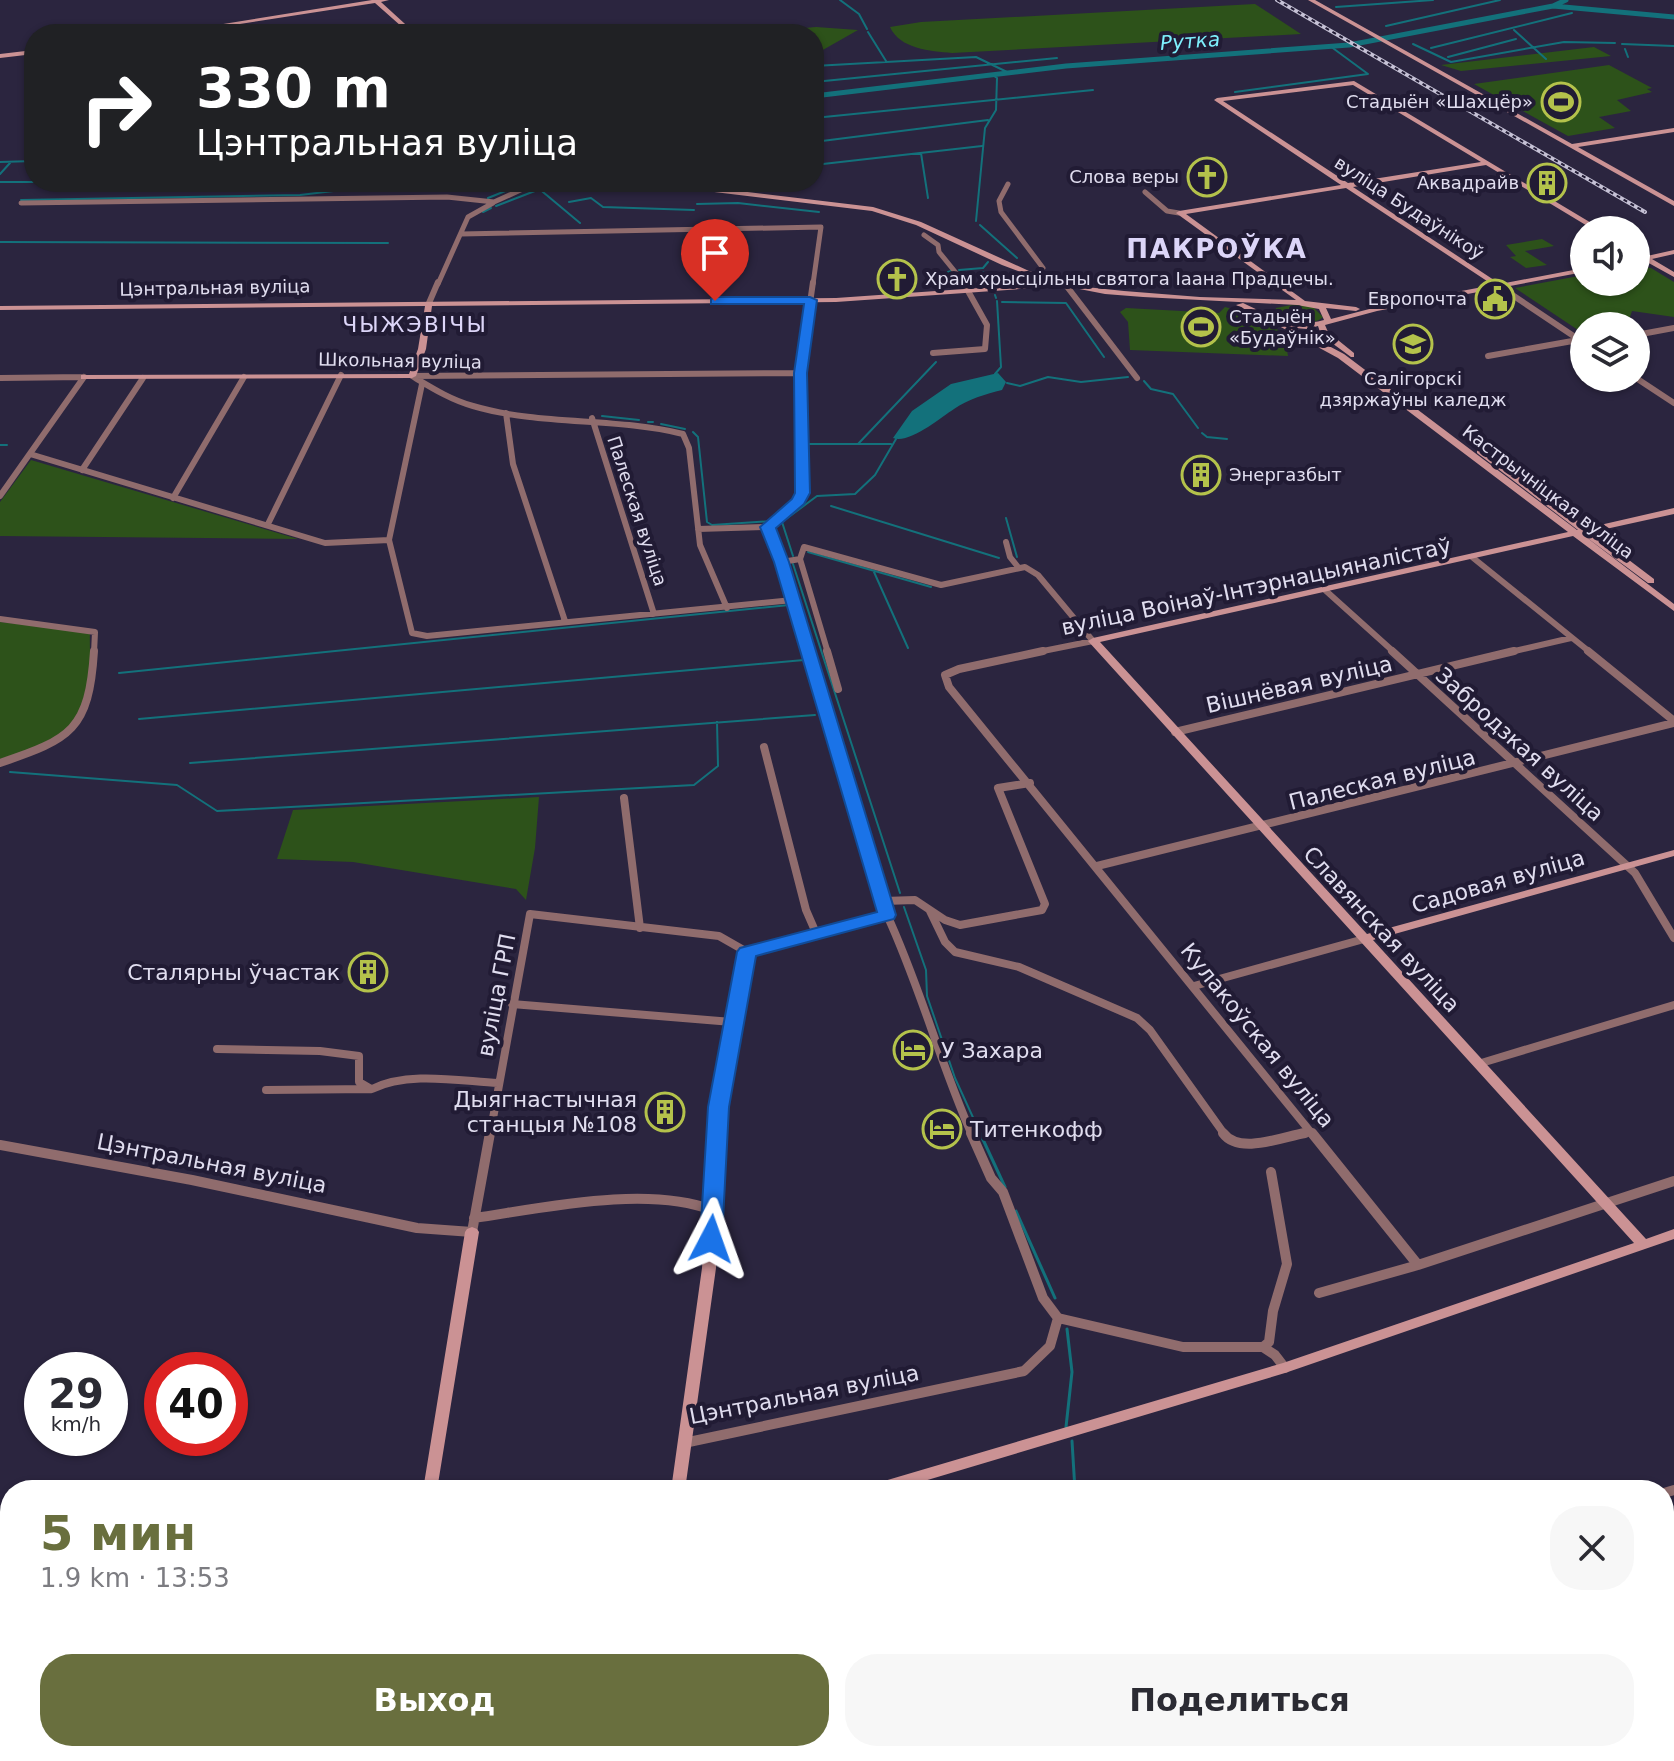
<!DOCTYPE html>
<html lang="ru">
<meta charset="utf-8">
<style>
:root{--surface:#fff;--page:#f7f7f7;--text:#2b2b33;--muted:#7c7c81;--accent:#696f3e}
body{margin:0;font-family:"DejaVu Sans",sans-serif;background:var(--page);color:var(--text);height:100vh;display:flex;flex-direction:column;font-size:30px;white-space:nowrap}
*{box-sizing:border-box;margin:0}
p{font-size:26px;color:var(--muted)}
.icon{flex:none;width:44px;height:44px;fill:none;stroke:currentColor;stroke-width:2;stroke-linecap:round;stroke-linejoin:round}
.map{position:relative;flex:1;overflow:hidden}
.drawer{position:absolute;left:0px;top:1480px;width:1674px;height:282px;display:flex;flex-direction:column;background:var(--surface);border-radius:32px 32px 0 0;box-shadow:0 2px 6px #0004}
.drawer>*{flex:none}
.guide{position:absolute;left:24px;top:24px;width:800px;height:168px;border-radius:32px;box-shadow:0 2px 6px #0004;background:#202124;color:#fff;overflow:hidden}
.controls{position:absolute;left:1570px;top:216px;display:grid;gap:16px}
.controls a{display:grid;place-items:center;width:80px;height:80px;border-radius:50%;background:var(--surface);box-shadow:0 2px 6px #0004;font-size:40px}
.speed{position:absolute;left:24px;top:1352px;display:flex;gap:16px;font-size:40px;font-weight:700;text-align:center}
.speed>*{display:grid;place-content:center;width:104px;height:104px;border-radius:50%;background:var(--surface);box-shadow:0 2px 6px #0004;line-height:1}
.speed small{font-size:20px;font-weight:400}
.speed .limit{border:12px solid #d22;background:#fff;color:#111}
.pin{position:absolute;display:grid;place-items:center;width:68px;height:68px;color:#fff;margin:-82px -34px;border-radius:50% 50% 50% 0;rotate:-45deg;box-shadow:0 0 8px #0007}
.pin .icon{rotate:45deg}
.me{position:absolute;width:88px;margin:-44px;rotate:4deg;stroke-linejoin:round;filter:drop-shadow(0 0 6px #0008)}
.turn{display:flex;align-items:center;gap:28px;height:168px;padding:0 40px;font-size:36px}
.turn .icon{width:104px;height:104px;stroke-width:2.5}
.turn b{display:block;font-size:56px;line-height:68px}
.round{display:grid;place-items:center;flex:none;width:84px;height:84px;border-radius:32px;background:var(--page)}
.overview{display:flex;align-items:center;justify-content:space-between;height:136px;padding:0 40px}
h1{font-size:48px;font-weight:700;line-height:60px;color:var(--accent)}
.primary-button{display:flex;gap:16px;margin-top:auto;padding:16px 40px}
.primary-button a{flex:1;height:92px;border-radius:32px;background:var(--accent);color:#fff;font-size:32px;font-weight:700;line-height:92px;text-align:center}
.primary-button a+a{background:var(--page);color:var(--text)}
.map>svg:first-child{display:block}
.green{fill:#2d521a}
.water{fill:#13717b}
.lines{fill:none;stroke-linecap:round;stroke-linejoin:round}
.stream-far1{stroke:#13717b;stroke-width:2}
.stream{stroke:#13717b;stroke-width:3}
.canal{stroke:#13717b;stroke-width:5}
.street-far3{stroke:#906c6d;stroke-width:5}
.street-far2{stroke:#906c6d;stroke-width:6}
.street-far1{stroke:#906c6d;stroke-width:8}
.street{stroke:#906c6d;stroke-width:10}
.secondary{fill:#cb9294;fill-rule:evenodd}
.rail-casing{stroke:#c5c1d5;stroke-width:4}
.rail{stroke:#211b34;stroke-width:2;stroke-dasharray:4;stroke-linecap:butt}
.route{fill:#1a73e8;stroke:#114b97;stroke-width:2}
.labels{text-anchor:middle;stroke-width:8;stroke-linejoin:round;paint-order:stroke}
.far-poi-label{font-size:18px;fill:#e0ddef;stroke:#211b34;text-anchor:end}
.far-street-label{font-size:18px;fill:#e0ddef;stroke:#211b34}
.far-water-label{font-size:20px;font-style:italic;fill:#7ef0fd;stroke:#211b34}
.far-quarter-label{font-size:22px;letter-spacing:2px;fill:#dcd5f8;stroke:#211b34}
.street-label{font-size:22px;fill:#e0ddef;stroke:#211b34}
.poi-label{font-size:22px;fill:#e0ddef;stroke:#211b34;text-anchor:end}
.far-district-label{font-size:26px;font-weight:bold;letter-spacing:2px;fill:#dcd5f8;stroke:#211b34}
</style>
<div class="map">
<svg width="1674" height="1761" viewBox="0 0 1674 1761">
<rect width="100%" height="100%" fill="#2b253f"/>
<path class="green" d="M1255,4L1301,34L952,53C930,51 900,49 890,27L921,22Z
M816,27L858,30L814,55V34H735Z
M1594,47L1611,56L1461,71L1441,65Z
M1609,65L1652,88L1647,89L1652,92L1617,100L1631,111L1599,117L1615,128L1568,136L1474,84Z
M1542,239L1554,246L1525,251L1547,265L1526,268L1510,257L1516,256L1506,245Z
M1636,266L1651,268L1674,282V317L1632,311L1629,320L1613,323L1616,326H1584V329L1578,330L1515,288L1584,275V282H1636Z
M1296,304L1313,307L1323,317C1310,328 1287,325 1274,315L1276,308Z
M1225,307L1252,314L1253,321H1261L1284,333L1288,356L1130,350L1128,322L1120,312L1126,308L1219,313Z
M31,460L298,539L0,536V502Z
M0,622L90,632C89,649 93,687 86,701C70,738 35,749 0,759Z
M539,797L535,848L526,900L516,889L353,862L277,859L293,810Z"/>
<path class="water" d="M998,373L1006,382L1002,390C986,394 968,399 954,409C940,418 910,444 893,438L912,411L951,384Z"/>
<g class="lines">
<path class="stream-far1" d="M840,0L859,14L867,29
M1336,7L1433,0
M1386,26L1500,0
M1514,30L1546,59
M868,32L886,61
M1413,44L1451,62L1564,42L1615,43
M1622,44L1674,46
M1431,48L1572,13
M1625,49L1628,57
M1448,57L1516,39
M814,66L976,57L1007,72
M814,82L1057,58
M1235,92L1368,74L1330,46
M814,118L1093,90
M814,142L988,120
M921,153L928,198
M0,162L34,161
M814,165L982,146
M0,174L10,163
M0,182H34
M531,182L580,223
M488,198L520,185
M21,200L300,195L409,182
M569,202L591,198L603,207L694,210
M697,204L738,203L819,212
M496,206L540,189
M483,212L491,208
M976,221L985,128L996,110L997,78L991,74
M980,225L1017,258
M0,242L388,243
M959,270L983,268L988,262
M951,271L948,272L951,278
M983,272L989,287
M954,282L958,288
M995,295L996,298
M1002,302L1066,303L1104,357
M995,374L1001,367L997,301
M1144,381L1151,389L1173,394L1198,428
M1007,383L1020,386L1048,377L1081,382L1128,377
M602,416L639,420
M648,422H653
M661,424L685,429
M693,432L698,437L707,522L712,525L772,521
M1202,433L1207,437L1227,439
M808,444H891
M858,444L936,362
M0,445H7
M831,506L999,558
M1006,518L1017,557
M808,552L931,587
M793,556L782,522L817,496L855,494L875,475L896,439
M793,564L900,893
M874,572L908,648
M119,673L789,605
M139,719L804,660
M190,763L815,715
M10,772L177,785L217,811L694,785L718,766L717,722
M904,907L926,970L927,996L955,1078L981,1135"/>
<path class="stream" d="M980,1133L1005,1187
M1016,1211L1055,1298
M1066,1427L1072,1372L1067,1329
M1072,1441L1075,1490
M1067,1761L1071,1752"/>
<path class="canal" d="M1553,6L1674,17
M814,96L1066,66L1349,45L1553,6L1566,0"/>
<path class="street-far3" d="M1008,184L999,201L1001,212L1043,268L1036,275
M1145,192L1167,211L1179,213
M21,203L447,197L494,202L538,182
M461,234L821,227L813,284
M924,235L938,245L939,252L965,284
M438,284L468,217L493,203"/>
<path class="street-far2" d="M1065,284L1137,378
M1499,286L1584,343
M429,303L438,282
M1636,335L1674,328
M933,353L985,349L987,325L963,282
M1488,356L1578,340
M412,376C432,388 451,400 473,406C541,426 614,417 683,434L689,448L700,545L727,608
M413,376L800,373
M0,378L84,377
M1636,378L1674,403
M422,384L389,540L412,633L427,636L793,600
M506,413L513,464L565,621
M592,418L654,614
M30,454L325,543L389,540
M82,470L143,378
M0,496L84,377
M173,498L244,377
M268,524L341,375
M768,527L799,501L802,493L800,373L813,282
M698,529L768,527L782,562L809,653
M1006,542L1010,557L1018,567
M1472,557L1591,653
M800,559L828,653
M782,562L800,559L804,547L941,585L1025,567L1038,575L1093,641
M1325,590L1395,653
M0,619L95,632L94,653
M1033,653L1093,641
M1506,653L1571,638"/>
<path class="street-far1" d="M809,651L887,915C920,986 940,1063 972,1135
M827,651L838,689
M1043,651L959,669L945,675L949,687L1313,1135
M1392,651L1635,873L1674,938
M1588,651L1674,721
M1175,732L1514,651
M764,747L806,910L816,933
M0,763C71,739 89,730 94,651
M624,798L640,928
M1097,866L1674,723
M884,901L915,900L945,920L960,925L1042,910L1045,904L998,788L1030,783
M930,911L945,942L955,952L1019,967L1137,1018L1150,1030L1225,1135
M747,952L887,915
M1194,986L1364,939
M512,1004L732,1022
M217,1049L320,1051L359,1056V1082L371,1089
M1478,1064L1674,1005
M266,1090L372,1089C408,1071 459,1081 498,1083
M490,1135L530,914L719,936L747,952
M716,1135L718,1107L747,952
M1295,1135L1309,1132"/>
<path class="street" d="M971,1133L991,1178L1003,1192L1043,1298L1058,1318L1183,1347H1263
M1223,1133C1239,1155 1282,1137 1305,1133
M1312,1133L1418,1265
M0,1145L192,1180L417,1228L472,1232L490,1133
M474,1218C543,1208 647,1185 712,1210L717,1133
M1319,1293L1418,1265L1674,1181
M1263,1347L1269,1342L1273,1311L1287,1264L1271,1172
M1263,1347L1275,1355L1285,1368
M684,1443L1024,1371L1050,1346L1058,1318
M1664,1493L1674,1490
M0,1716L10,1714
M1122,1752L1125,1761"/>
<path class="secondary" d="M372,0H389L381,2L416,34H410L375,3L175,34H161Z
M1308,0H1315L1572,144L1674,128V132L1578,147L1674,201V206Z
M34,50V54L0,58V54Z
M1354,81L1603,230H1594L1486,165L1353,187L1500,284L1584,268V272L1377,311L1325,325L1328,332L1354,353V357H1351L1321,335L1318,326L1307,329L1295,328L1344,354L1577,530H1578L1477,453V449H1483L1587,528L1674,508V514L1592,532L1654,579V583H1648L1582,534L1674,604V611L1573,536L1100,642L1367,934L1674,850V856L1373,940L1646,1239L1674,1229V1239L1285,1373L894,1490H867L869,1486L874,1484L1283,1363L1634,1243L1088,641L1093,638L1568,532L1338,358L1279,326L1236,305L1243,303C1273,317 1290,329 1324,320L1319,309L1297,305L1143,297L1105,294L1064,286L836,302L432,306L426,349L416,376L412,378L84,379H81V375L409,374L418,349L425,306L0,310V306L836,298L1051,283L1002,265L916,225L872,211L648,184L645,182H665L873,207L921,222L1029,271L1086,287L1124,291L1200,297L1296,300L1176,213L1179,211L1341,185L1214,100L1217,98ZM1353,85L1481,162L1348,183L1223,101ZM1346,188L1493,285L1377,307L1331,319L1326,308L1356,311L1360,309L1356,307L1305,301L1186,214Z
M1674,250V254L1652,259L1674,272V277L1636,256V251L1647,256Z
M712,1205L717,1207L718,1210L716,1268L685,1490H671L702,1268L706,1210L707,1207Z
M472,1227L477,1229L479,1232L437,1490H423L465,1232L467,1229Z
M10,1644V1658L0,1659V1645Z
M364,1752H380L378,1761H362Z"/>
<g class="rail-casing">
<path id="rail" d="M1277,0L1645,212"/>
</g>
<use href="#rail" class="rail"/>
</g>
<path class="route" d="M715,297H810L817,300L807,373L810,493L804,504L776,528L789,562L896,915L894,919L756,956L729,1107L722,1239L718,1245H703L700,1239L708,1107L737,952L740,948L877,912L774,562L760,527L792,499L795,493L794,373L804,304H711V299Z"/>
<defs>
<g id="stadium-ring" transform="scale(2)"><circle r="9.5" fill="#211b34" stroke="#b4c24b" stroke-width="1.5"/><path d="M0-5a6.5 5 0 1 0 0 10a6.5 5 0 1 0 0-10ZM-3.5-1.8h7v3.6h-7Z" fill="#b4c24b"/></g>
<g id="church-ring" transform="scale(2)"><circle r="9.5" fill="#211b34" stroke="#b4c24b" stroke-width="1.5"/><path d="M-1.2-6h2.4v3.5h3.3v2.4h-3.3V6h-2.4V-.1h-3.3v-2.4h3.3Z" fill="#b4c24b"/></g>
<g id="building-ring" transform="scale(2)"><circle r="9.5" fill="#211b34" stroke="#b4c24b" stroke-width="1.5"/><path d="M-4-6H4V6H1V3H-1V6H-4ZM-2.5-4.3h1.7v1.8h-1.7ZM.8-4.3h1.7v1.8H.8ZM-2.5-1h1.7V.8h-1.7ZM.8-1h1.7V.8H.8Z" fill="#b4c24b"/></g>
<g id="civic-ring" transform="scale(2)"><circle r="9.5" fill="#211b34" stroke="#b4c24b" stroke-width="1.5"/><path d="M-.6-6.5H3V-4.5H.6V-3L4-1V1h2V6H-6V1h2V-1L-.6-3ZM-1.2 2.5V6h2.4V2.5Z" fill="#b4c24b"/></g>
<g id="university-ring" transform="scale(2)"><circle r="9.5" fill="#211b34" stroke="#b4c24b" stroke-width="1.5"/><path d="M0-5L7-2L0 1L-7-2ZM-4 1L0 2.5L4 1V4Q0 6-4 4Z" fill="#b4c24b"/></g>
<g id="hotel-ring" transform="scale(2)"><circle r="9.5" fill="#211b34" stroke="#b4c24b" stroke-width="1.5"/><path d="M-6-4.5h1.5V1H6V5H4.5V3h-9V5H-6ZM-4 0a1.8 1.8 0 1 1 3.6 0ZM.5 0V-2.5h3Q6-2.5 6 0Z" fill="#b4c24b"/></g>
</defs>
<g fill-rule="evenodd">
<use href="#stadium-ring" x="1561" y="102"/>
<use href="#church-ring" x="1207" y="177"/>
<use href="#building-ring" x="1547" y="183"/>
<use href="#church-ring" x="897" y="279"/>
<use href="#civic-ring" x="1495" y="299"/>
<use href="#stadium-ring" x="1201" y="327"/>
<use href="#university-ring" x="1413" y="344"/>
<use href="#building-ring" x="1201" y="475"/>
<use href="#building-ring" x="368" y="972"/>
<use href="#hotel-ring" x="913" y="1050"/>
<use href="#building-ring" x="665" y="1112"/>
<use href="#hotel-ring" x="942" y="1129"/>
</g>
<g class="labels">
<g class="far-poi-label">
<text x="1533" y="108">Стадыён «Шахцёр»</text>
<text x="1179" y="183">Слова веры</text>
<text x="1519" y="189">Аквадрайв</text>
<text x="925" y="285" text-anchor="start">Храм хрысцільны святога Іаана Прадцечы.</text>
<text x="1467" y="305">Европочта</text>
<text x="1229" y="323" text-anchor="start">Стадыён<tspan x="1229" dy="21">«Будаўнік»</tspan></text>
<text x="1413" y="385" text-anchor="middle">Салігорскі<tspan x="1413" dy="21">дзяржаўны каледж</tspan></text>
<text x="1229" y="481" text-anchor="start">Энергазбыт</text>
</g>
<g class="far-street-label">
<text transform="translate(1409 208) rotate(33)" y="6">вуліца Будаўнікоў</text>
<text transform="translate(215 288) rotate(-1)" y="6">Цэнтральная вуліца</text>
<text transform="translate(400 361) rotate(1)" y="6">Школьная вуліца</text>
<text transform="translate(1548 492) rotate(37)" y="6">Кастрычніцкая вуліца</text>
<text transform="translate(637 511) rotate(72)" y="6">Палеская вуліца</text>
</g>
<g class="far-water-label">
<text transform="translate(1190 41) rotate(-4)" y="7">Рутка</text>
</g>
<g class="far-quarter-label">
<text x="415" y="332">ЧЫЖЭВІЧЫ</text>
</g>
<g class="street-label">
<text transform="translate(1256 586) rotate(-12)" y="8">вуліца Воінаў-Інтэрнацыяналістаў</text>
<text transform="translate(1299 684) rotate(-13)" y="8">Вішнёвая вуліца</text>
<text transform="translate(1520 744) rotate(42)" y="8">Забродзкая вуліца</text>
<text transform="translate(1382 779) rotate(-14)" y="8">Палеская вуліца</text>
<text transform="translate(1498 881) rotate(-16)" y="8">Садовая вуліца</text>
<text transform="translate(1382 929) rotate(47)" y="8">Славянская вуліца</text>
<text transform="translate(496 995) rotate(-79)" y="8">вуліца ГРП</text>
<text transform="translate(1258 1035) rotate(51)" y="8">Кулакоўская вуліца</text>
<text transform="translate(212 1163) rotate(11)" y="8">Цэнтральная вуліца</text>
<text transform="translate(804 1394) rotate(-11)" y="8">Цэнтральная вуліца</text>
</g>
<g class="poi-label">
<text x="340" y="980">Сталярны ўчастак</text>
<text x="941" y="1058" text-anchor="start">У Захара</text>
<text x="637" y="1107">Дыягнастычная<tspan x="637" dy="25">станцыя №108</tspan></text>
<text x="970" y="1137" text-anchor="start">Титенкофф</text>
</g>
<g class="far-district-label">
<text x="1217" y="258">ПАКРОЎКА</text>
</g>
</g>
</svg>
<div class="controls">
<a><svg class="icon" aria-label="sound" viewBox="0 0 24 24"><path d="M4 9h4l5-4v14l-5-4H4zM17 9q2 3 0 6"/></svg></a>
<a><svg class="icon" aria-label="layers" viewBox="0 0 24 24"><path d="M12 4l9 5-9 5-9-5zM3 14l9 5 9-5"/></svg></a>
</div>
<div class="speed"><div>29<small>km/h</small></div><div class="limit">40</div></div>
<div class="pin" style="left:715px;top:301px;background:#d93025"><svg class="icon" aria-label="arrive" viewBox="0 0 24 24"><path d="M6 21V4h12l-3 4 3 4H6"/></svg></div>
<svg class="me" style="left:711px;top:1239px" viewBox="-20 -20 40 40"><path d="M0-17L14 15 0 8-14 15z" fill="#1a73e8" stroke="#fff" stroke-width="4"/></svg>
<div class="guide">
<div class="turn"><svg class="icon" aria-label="right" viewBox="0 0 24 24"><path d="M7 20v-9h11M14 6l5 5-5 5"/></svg><div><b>330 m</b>Цэнтральная вуліца</div></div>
</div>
<section class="drawer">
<div class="overview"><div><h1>5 мин</h1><p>1.9 km · 13:53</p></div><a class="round"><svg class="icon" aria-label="close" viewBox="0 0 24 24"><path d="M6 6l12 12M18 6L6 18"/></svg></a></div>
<div class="primary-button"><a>Выход</a><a>Поделиться</a></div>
</section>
</div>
